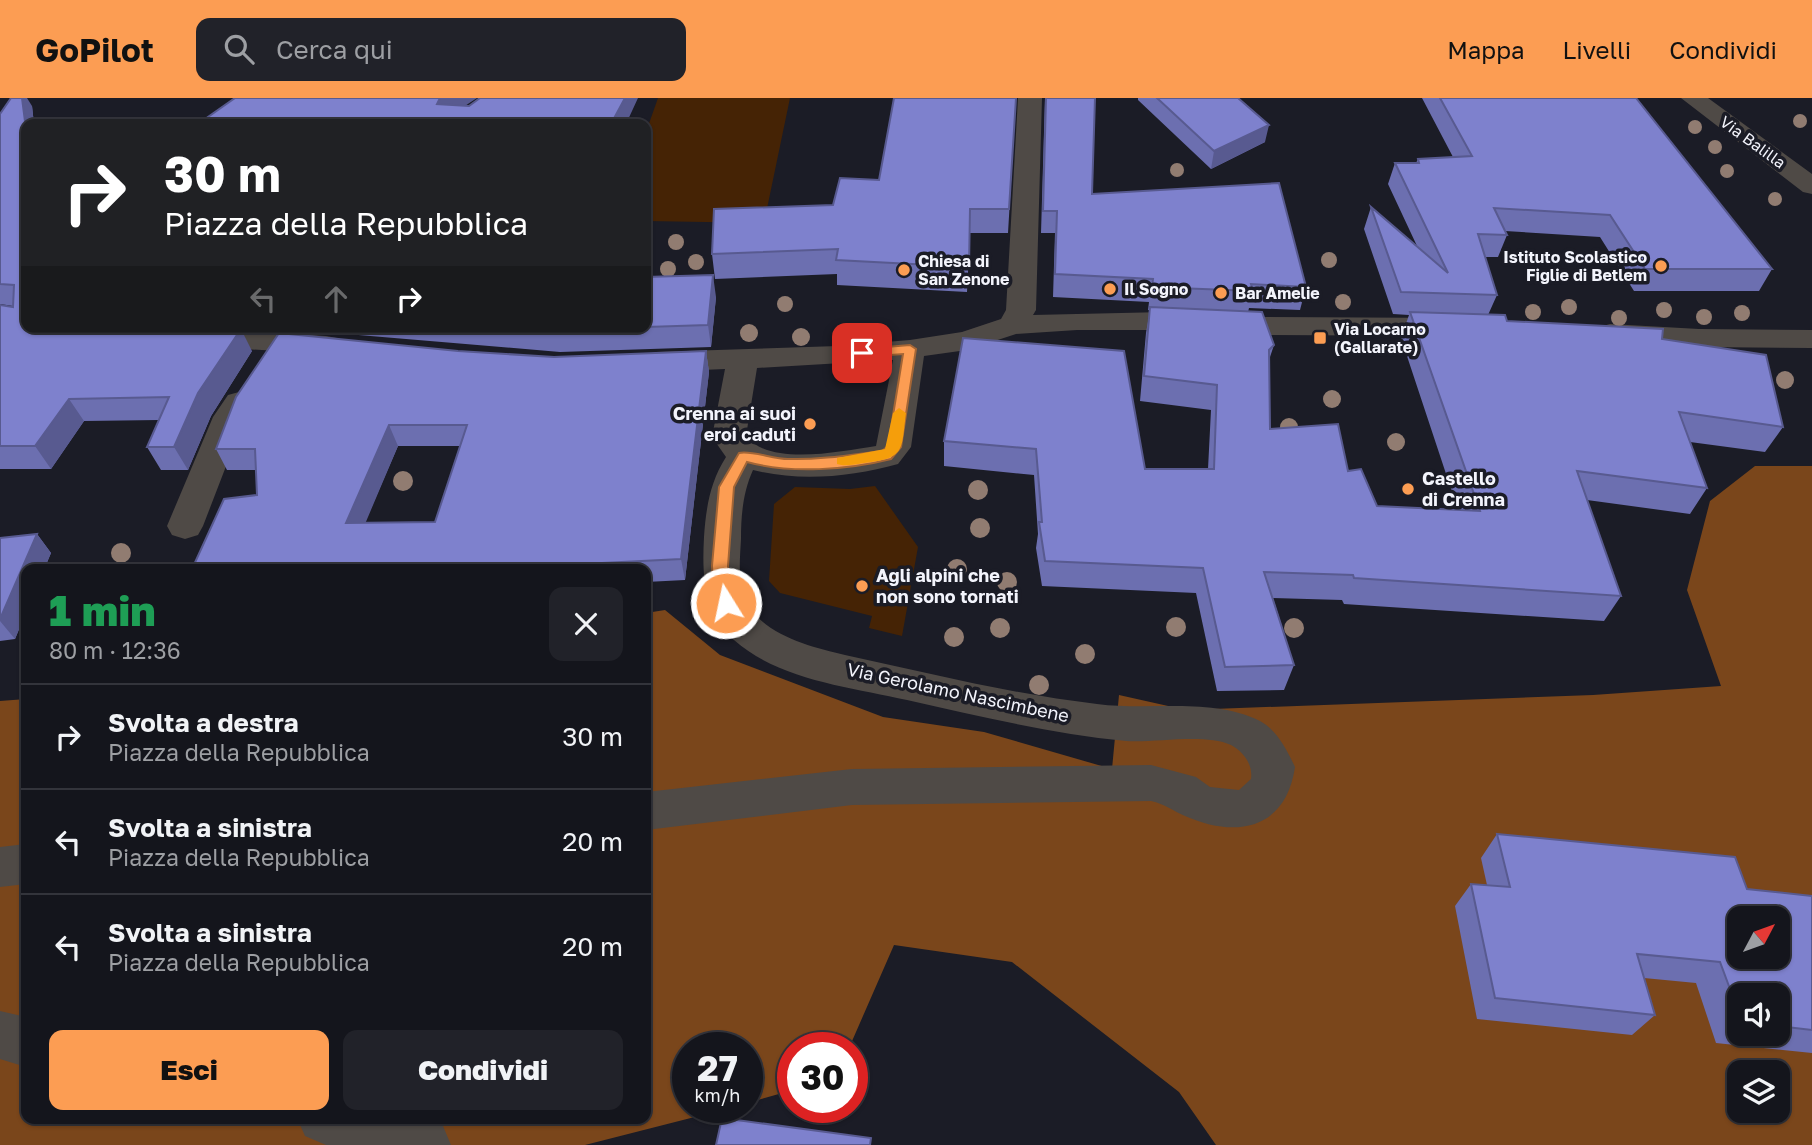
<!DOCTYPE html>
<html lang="it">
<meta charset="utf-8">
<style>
:root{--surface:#14151c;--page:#212229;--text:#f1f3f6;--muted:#9d9fa3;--line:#33343b;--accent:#fc9d53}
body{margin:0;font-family:"Golos Text",sans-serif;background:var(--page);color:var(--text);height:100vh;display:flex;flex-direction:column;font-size:26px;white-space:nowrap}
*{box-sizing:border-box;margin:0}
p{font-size:23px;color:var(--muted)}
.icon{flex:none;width:38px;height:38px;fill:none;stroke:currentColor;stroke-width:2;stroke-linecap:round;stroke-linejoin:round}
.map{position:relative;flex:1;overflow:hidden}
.drawer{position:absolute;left:21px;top:466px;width:630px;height:560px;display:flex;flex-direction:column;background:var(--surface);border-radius:14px;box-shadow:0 2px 5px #0004,0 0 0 2px var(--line)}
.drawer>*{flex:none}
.hud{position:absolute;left:21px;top:21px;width:630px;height:214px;border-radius:14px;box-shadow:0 2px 5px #0004,0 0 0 2px var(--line);background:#202124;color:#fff;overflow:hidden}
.needle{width:46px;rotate:49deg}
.controls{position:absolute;left:1727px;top:808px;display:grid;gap:14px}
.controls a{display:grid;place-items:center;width:63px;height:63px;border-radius:14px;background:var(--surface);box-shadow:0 2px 5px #0004,0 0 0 2px var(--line);font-size:35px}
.speed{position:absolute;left:672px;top:934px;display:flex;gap:14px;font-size:35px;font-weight:700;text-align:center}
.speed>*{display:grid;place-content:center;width:91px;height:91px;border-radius:50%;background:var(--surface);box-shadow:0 2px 5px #0004,0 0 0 2px var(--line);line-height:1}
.speed small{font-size:18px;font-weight:400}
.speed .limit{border:10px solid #d22;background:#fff;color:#111}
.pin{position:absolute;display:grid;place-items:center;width:60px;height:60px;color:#fff;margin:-30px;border-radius:14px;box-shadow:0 4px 10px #0006}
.me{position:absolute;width:77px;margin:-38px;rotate:350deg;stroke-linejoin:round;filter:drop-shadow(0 0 5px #0008)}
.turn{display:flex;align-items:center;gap:24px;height:147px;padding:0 28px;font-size:32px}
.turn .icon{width:91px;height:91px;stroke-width:2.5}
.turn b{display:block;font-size:49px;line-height:60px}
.lanes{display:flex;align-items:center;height:66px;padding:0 28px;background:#0003;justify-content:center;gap:35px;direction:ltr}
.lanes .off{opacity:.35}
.round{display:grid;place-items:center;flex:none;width:74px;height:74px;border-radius:14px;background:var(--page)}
.headline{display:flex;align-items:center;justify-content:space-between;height:119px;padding:0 28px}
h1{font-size:42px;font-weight:800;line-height:52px;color:#1e9e55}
.action{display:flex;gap:14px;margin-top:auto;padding:14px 28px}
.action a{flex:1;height:80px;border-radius:14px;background:var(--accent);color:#111;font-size:28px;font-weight:800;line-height:80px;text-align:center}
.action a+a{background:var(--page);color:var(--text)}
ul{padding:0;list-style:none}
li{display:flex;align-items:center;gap:21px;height:105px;padding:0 28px;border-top:2px solid var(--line)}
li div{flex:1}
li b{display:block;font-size:26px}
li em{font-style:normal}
header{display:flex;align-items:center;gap:42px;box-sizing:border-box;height:98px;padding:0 35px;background:var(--accent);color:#111}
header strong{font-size:33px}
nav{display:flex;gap:38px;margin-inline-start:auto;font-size:24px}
.search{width:490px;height:63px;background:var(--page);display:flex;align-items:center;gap:18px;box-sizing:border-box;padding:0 24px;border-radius:14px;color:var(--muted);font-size:26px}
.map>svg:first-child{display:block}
.green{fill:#452305}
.forest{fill:#7a461b;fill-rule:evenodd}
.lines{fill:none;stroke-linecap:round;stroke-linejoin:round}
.minor{fill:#4f4a46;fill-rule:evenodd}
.tree{fill:#917c71}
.wall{fill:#6c6fb0;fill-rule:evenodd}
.shaded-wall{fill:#585a90}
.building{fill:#7e81cd;stroke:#585a90;stroke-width:2;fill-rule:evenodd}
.route{fill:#fc9d53;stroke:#a46636;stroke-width:2}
.slow{fill:#f59e0b}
.poi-dot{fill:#fc9d53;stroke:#1b1c26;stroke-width:2.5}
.labels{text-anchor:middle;stroke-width:7;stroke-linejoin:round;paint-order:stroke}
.far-street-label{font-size:16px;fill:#f3f4fc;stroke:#1b1c26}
.far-poi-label{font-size:16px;font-weight:bold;fill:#f3f4fc;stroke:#1b1c26;text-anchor:start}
.poi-label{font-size:18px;font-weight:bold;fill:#f3f4fc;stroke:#1b1c26;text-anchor:start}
.street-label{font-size:18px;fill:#f3f4fc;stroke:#1b1c26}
</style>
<header>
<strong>GoPilot</strong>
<div class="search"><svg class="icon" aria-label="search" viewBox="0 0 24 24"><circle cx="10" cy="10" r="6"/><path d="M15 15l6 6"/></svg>Cerca qui</div>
<nav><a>Mappa</a><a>Livelli</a><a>Condividi</a></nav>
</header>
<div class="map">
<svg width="1812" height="1047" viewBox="0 0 1812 1047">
<rect width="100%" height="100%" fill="#1b1c26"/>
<path class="green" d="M658,0H790L764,125L646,123V34Z
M875,388L918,449L902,538L869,530L872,518L780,495L769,483L774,406L795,389L850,391Z"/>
<path class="forest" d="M1755,368H1812V1047H1216L1179,994L1012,864L894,847L849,950H793V992L747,1005V950H688V1010H730L585,1047H0V603L26,601V1020H646V515L665,512L720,557L883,619L984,634L1112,671L1119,597L1186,612L1593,597L1721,588L1687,492L1710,403ZM1740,821H1778V859H1740ZM1740,898H1778V936H1740ZM1740,975H1778V1013H1740Z"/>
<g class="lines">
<path class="minor" d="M1018,0H1042L1036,212L1033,217L1165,214L1247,219L1456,220L1467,223L1471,229L1467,235L1456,238L1247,237L1165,232H1077L1016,236L967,252L924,258L911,349L898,366C852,379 799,384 753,372C743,394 741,417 741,441C740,461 737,486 747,505C765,538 812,549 845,557C928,575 1012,596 1097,606C1150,613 1211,599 1260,623C1277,632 1287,652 1295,669C1286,731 1237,741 1185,718C1173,713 1165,706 1151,703L852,707L646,732V694L852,671L1151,667L1196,679L1210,689L1239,692L1251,681C1253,667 1244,654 1231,647C1205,635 1155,645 1126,643C1052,636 979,618 907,602C850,589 779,582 734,542C703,514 702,477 704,439C706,410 710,384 726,359L712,339L725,271L655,274L644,271L639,264L644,257L655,254L838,248L910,242L962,234L1001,221L1006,212ZM893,262L876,348C841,353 770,369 746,338L757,270Z
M1681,0H1708L1812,76V96L1803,94Z
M1610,226L1699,231L1812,232V250L1699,249L1599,241L1595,235L1599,229Z
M90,229H185L326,238L337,240L341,247L337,254L326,256L178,247L105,238L94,235Z
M239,294L250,297L255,304L245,319L203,428L198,437L185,441L172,437L167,428L213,319L228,297Z
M26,746V786L0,789V749Z
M0,913L26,919V969L0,961Z
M297,1020H423L443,1028L451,1047H326L305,1038Z"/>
</g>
<g class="tree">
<circle cx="1800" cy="23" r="7"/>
<circle cx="1695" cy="29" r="7"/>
<circle cx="1715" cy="49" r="7"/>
<circle cx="1177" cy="72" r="7"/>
<circle cx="1727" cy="73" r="7"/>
<circle cx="1775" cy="101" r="7"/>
<circle cx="676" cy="144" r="8"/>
<circle cx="1329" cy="162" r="8"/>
<circle cx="696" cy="164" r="8"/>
<circle cx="668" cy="171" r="8"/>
<circle cx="1343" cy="204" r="8"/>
<circle cx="785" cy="206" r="8"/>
<circle cx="1569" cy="209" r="8"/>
<circle cx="1664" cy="212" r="8"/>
<circle cx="1533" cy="214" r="8"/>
<circle cx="1742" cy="215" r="8"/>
<circle cx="1704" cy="219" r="8"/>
<circle cx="1619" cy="220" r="8"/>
<circle cx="749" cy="235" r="9"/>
<circle cx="801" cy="239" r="9"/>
<circle cx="1785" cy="282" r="9"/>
<circle cx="1332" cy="301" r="9"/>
<circle cx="1289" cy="329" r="9"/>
<circle cx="1396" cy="344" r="9"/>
<circle cx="403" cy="383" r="10"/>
<circle cx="978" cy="392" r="10"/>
<circle cx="980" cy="430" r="10"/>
<circle cx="121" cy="455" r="10"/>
<circle cx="957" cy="471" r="10"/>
<circle cx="1007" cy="484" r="10"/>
<circle cx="1176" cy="529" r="10"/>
<circle cx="1000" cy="530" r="10"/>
<circle cx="1294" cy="530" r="10"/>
<circle cx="954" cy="539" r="10"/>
<circle cx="1085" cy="556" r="10"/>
<circle cx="1039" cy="587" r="10"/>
</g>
<path class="wall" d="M1016,0L1008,135H970L967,194L837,187V176L715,181L712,156L833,107L879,82Z
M1045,0H1095L1092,96L1306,189L1300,212L1249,210L1248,214L1274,247L1269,262L1270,331L1348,373L1377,408L1458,412L1401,240L1409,217L1393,216L1364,131L1371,109L1417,148L1388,86L1395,65H1416L1418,61L1453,59L1422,0H1636L1772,171L1759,193H1634L1600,139L1505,133L1507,137L1498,159H1485L1497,197L1488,217L1507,223L1662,241L1783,329L1765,354L1690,344L1707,390L1690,416L1587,402L1621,498L1604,523L1344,506L1342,502L1273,500L1294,567L1284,592L1217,593L1196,495L1042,488L1036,450L1038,436L1034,377L944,368V343L963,240L1145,371H1208L1211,312L1140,303L1146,235L1150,212H1148L1149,204L1053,199L1055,135H1041Z
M1138,0H1238L1265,44L1211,71L1138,2Z
M32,8L34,26H26V229L252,253L211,318L188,372H161L147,349L159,322L84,323L51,371H0V207L13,209V208L0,206V16Z
M716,199L711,249L560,254L311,233L237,229H646Z
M458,253L554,259L706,253L709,274L685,482L646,484V471H192L257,397L256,372H227L216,351ZM398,348H460L435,424H365Z
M37,436L51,455L15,541L0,543V440Z
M1497,736L1747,791L1812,798V955L1716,945L1696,885L1644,880L1655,917L1632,937L1477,921L1455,808L1471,786L1487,787L1481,760ZM1740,898H1778V936H1740Z"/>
<path class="shaded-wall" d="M22,0H27L32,8L34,26H26V31Z
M440,0H477L448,19L437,6Z
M625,0H638L626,26H611Z
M1269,27L1265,44L1211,71L1214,53Z
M713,177L716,199L711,249L708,227Z
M241,231L252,253L211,318L188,372L174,349L198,295Z
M706,253L709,274L685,482L681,461Z
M69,301L84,323L51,371L35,348Z
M389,327L398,348L357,445L346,425Z
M37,436L51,455L44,471H26V514L15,541L0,523V521Z"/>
<path class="building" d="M11,0H22L26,31V229H206L241,231L198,295L174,349H147L169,299L69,301L35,348H0V207L13,209L14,187L0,186V16Z
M235,0H440L437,6L469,8L480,0H625L611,26H198Z
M894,0H1016L1009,111H970L969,169L836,162L838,151L712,156L714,111L833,107L840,80L879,82Z
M1046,0H1095L1092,96L1279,85L1306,189L1251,186L1253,193L1152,189L1153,181L1055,176L1057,113H1043Z
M1157,0H1238L1269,27L1214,53Z
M1440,0H1636L1772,171H1645L1610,117L1494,110L1507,137L1478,136L1497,197L1401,194L1371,109L1448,175L1395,65H1419L1418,61L1472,58Z
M713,177L708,227L646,229V179Z
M1150,209L1262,214L1274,247L1269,252L1270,331L1338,326L1348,373L1361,371L1377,408L1480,413L1410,214L1505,217L1507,223L1663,231L1662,241L1766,257L1783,329L1679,314L1707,390L1577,373L1621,498L1354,480L1353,477L1264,474L1294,567L1225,569L1203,470L1045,463L1039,424H1042L1036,351L944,343L963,240L1124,253L1145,371H1214L1217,287L1144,278Z
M521,229H638L554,232Z
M279,235L458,253L554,259L706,253L681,461L486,471H192L224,401L257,397L255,351H216L236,299ZM389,327H467L435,424L346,425Z
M37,436L0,521V440Z
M1497,736L1735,759L1747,791L1812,798V932L1778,928V898H1740V918L1720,864L1637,856L1655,917L1495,900L1471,786L1510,789ZM1740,821H1778V859H1740Z
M722,1020L871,1040L870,1047H716Z"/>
<path class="route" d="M910,247L916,251L901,349L891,361C848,372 790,376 747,364L734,389L728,468L729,488L734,505L726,511L721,510L713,488L712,468L719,389L739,355C751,352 773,361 788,361C819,362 850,357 882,353L888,348L903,256L862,259L856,255L862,251Z"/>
<path class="slow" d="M899,310L906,315C901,353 906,360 864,365C855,366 846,369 837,366V360L885,351L893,315Z"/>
<g class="poi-dot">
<circle cx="1661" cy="168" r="7"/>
<circle cx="904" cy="172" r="7"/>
<circle cx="1110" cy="191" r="7"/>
<circle cx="1221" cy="195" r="7"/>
<rect x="1313" y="233" width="14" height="14" rx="3.5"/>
<circle cx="810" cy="326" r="7"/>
<circle cx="1408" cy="391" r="7"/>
<circle cx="862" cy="488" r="7"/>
</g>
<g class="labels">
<g class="far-street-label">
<text transform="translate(1753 44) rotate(36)" y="6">Via Balilla</text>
</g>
<g class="far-poi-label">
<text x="1647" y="165" text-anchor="end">Istituto Scolastico<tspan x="1647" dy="18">Figlie di Betlem</tspan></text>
<text x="918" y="169">Chiesa di<tspan x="918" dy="18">San Zenone</tspan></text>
<text x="1124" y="197">Il Sogno</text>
<text x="1235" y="201">Bar Amelie</text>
<text x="1334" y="237">Via Locarno<tspan x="1334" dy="18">(Gallarate)</tspan></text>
</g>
<g class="poi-label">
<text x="796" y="322" text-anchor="end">Crenna ai suoi<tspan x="796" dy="21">eroi caduti</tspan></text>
<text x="1422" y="387">Castello<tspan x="1422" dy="21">di Crenna</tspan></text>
<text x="876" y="484">Agli alpini che<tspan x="876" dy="21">non sono tornati</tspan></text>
</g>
<g class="street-label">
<text transform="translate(958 595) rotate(12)" y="6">Via Gerolamo Nascimbene</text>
</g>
</g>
</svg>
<div class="controls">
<a><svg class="needle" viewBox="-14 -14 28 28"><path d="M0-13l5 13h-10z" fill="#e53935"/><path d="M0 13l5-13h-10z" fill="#9d9fa3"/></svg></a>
<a><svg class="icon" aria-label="sound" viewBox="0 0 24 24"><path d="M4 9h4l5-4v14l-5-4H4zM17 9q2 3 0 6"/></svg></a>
<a><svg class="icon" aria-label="layers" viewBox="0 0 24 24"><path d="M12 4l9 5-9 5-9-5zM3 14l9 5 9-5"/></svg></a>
</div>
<div class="speed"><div>27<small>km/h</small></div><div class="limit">30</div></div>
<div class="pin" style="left:862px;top:255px;background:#d93025"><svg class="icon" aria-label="arrive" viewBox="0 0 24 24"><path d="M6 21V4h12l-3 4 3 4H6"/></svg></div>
<svg class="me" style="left:726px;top:505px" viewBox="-20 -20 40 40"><circle r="17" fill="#fc9d53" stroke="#fff" stroke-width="3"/><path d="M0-11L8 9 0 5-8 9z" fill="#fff"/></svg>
<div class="hud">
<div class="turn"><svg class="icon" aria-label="right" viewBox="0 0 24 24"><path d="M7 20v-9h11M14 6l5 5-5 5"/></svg><div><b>30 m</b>Piazza della Repubblica</div></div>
<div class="lanes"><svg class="icon off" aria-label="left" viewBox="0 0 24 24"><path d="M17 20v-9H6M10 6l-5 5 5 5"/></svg><svg class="icon off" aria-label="ahead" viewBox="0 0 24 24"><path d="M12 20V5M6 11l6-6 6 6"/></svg><svg class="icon" aria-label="right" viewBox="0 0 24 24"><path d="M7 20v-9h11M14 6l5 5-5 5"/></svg></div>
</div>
<section class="drawer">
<div class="headline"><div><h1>1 min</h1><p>80 m · 12:36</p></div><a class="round"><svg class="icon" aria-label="close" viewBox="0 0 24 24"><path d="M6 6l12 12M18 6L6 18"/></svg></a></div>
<ul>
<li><svg class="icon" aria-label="right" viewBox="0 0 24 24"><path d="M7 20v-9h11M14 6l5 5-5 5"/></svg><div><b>Svolta a destra</b><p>Piazza della Repubblica</p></div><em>30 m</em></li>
<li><svg class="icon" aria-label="left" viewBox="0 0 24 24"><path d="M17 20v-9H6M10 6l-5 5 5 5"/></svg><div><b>Svolta a sinistra</b><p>Piazza della Repubblica</p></div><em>20 m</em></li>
<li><svg class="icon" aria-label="left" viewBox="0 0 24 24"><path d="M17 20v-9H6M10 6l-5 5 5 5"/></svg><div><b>Svolta a sinistra</b><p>Piazza della Repubblica</p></div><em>20 m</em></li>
</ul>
<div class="action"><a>Esci</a><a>Condividi</a></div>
</section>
</div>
